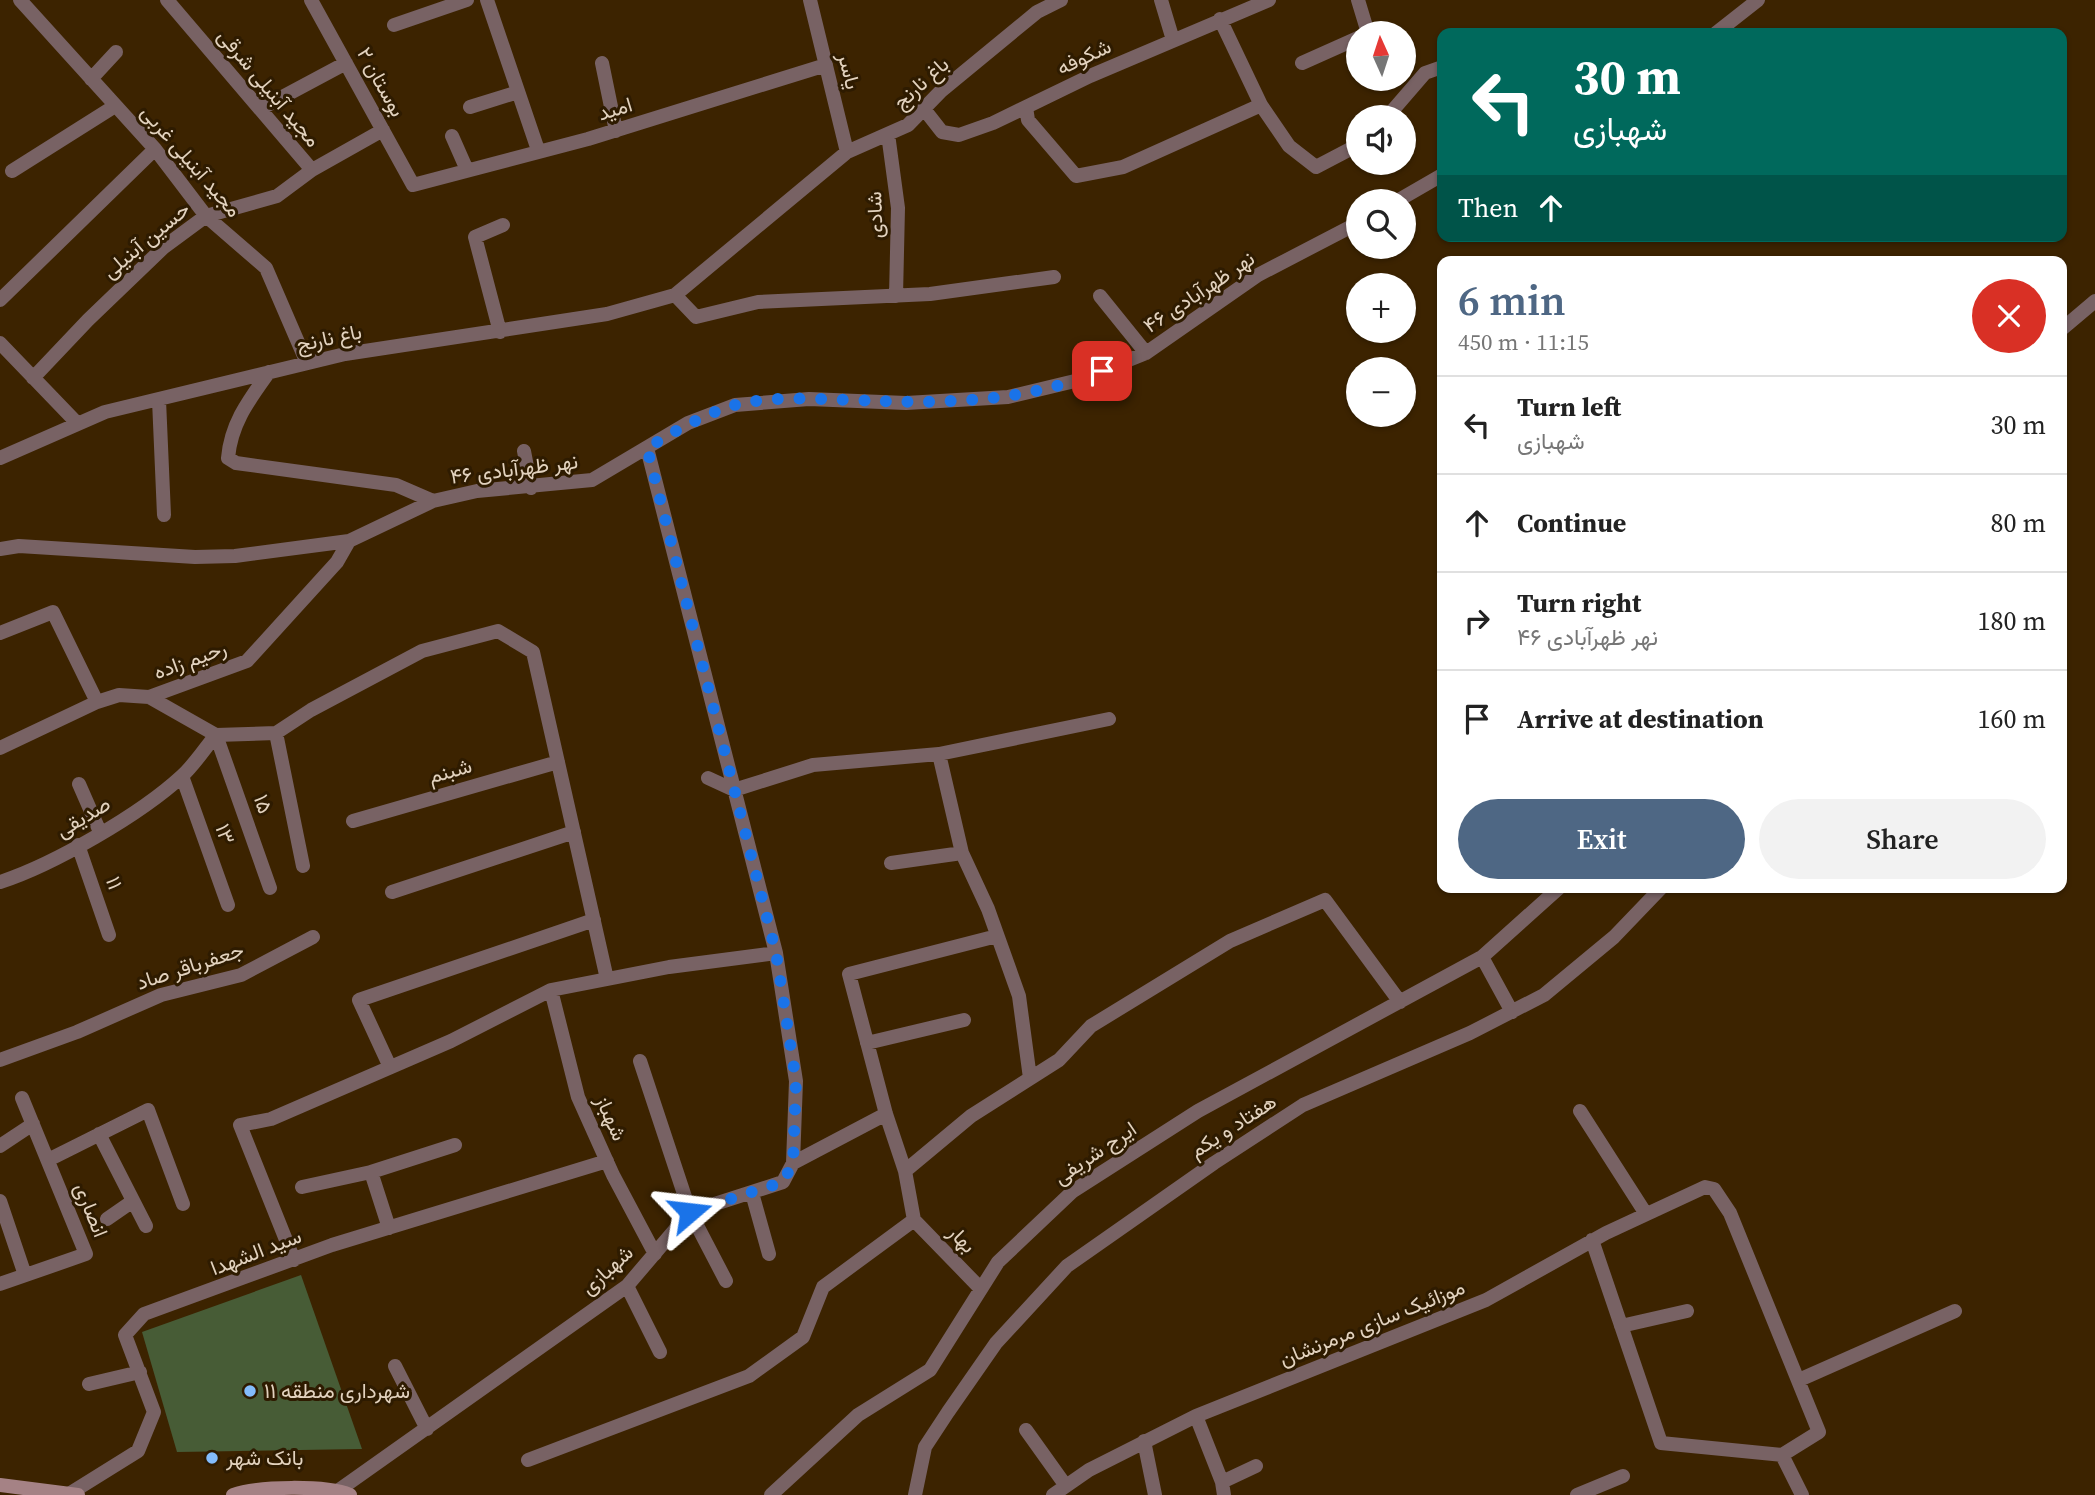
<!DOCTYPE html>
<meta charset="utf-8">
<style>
:root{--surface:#fff;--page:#f2f2f2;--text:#222;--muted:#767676;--line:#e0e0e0;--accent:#4e6784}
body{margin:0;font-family:"Source Serif 4",Vazirmatn,serif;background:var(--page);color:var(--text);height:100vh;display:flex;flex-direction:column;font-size:26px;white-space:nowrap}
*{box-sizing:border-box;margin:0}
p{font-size:23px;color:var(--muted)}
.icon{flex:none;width:38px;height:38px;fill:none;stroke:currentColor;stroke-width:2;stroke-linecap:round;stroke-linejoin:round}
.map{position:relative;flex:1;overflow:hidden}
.side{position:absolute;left:1437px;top:256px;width:630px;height:637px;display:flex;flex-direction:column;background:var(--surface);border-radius:14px;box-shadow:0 2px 5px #0004}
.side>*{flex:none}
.guide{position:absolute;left:1437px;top:28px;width:630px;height:214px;border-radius:14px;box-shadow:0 2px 5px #0004;background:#00695c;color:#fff;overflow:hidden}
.needle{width:46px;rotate:357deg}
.fabs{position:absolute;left:1346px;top:21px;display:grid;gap:14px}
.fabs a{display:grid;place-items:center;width:70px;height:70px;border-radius:50%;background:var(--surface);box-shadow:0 2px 5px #0004;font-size:35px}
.pin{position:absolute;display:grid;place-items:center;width:60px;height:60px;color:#fff;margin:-30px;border-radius:14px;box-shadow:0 4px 10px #0006}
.me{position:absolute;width:77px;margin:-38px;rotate:73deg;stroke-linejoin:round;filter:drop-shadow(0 0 5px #0008)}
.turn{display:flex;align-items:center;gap:24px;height:147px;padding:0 21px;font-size:32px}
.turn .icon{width:91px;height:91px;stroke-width:2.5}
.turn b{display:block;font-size:49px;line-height:60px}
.then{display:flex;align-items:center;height:66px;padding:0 21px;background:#0003;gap:14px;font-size:26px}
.round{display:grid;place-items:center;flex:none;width:74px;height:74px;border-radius:37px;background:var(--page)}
.headline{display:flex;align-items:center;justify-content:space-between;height:119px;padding:0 21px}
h1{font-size:42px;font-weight:600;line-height:52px;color:var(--accent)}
.action{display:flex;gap:14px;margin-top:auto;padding:14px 21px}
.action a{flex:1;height:80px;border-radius:42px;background:var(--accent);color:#fff;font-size:28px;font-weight:600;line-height:80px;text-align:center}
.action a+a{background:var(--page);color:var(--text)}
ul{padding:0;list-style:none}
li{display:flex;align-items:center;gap:21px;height:98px;padding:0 21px;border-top:2px solid var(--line)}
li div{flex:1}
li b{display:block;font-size:26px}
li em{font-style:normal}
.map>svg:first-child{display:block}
.building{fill:#475c36}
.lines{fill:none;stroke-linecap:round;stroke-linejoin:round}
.minor{stroke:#786264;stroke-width:14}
.secondary{stroke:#a58285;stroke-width:14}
.route{stroke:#1a73e8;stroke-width:12;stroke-dasharray:0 21.6}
.poi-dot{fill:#83bcfb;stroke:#2e1b00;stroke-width:2.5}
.labels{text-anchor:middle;stroke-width:6;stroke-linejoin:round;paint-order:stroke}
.street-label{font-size:21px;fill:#e2d2be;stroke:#2e1b00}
.poi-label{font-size:21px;fill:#e2d2be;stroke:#2e1b00;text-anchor:start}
</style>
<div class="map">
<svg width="2095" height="1495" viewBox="0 0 2095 1495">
<rect width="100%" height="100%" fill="#3c2300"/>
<path class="building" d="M301,1275L362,1449L177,1452L142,1332Z"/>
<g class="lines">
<path class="minor" d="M20,0L155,149L206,216L266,268L307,363
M167,0L312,170
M311,0L413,185L588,139L826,65
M487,0L538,150
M810,0L847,152
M1161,0L1173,40
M1358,0L1368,33
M1220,19L1261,105
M394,25L467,0
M1716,33L1758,0
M602,63L616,131
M1302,63L1358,38
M91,79L116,52
M470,107L518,92
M1026,107L1028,120L1076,176L1123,167L1261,105L1289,146L1316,167L1358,145
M260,109L346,63
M924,109L942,132L959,135L993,123L1090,76L1269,0
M1387,117L1425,73L1442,67
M888,134L898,208L896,296
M452,136L467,170
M12,171L115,106
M1397,201L1442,175
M675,295L696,317L758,302L930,294L1054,277
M1100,296L1146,353
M0,300L155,149
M2062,329L2095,301
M500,332L475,237L503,225
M0,343L77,423
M269,372C249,400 231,423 228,458L236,463L396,485L433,501
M33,378L88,320L164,247L206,216L277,196L312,170L383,130
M159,400L164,515
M524,451L531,488
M0,458L105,412L345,354L607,314L675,295L847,152L908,125L941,91L1037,12L1061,0
M0,549L19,546L195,557L235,556L349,541L433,501L477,491L592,480L688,423L735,405L809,399L906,403L1008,397L1079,380L1146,353L1258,275L1358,223
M0,633L53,612L97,702
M149,697L216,735L276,733L311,710L422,651L498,631L533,652L607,979
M276,733L303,866
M216,735L270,888
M0,748L97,702L119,695L149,697L247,661L337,562L349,541
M939,754L962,853L988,909L1019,996L1030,1078
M182,776L228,905
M708,778L734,790L813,765L939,754L1109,719
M79,784L100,832
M353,821L558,762
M78,845L109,935
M891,863L962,853
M0,882C53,865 141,814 182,776C195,764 205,748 216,735
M392,892L574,832
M1482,957L1512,1012
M551,990L578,1097L613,1175L655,1254
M867,1043L964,1020
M0,1060L77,1032L161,995L241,975L313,937
M640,1061L690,1212L726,1281
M390,1067L359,1000L594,920
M1580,1111L1646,1214
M99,1134L146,1226
M0,1146L33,1124
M48,1160L148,1110L183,1204
M793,1163L886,1114
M905,1171L971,1116L1059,1060L1091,1026L1230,941L1325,900L1400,1002
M371,1172L389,1228
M302,1187L371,1172L455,1145
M752,1193L769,1254
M0,1201L25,1275
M107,1219L133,1201
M914,1220L980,1288
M1592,1240L1661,1443L1782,1455
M294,1260L240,1125L271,1119L451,1041L551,990L669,967L776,953
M0,1284L86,1254L22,1098
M627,1286L660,1352
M1621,1326L1687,1311
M395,1366L427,1429
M1799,1380L1955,1311
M89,1384L140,1372
M1196,1416L1222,1482L1224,1495
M1026,1430L1066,1486
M1144,1441L1155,1495
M1782,1455L1802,1495
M528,1460L749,1376L803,1337L823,1287L914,1220L905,1171L886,1114L849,974L997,936
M1222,1482L1256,1466
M339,1490L627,1286L690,1212L783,1182L793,1163L796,1081L776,953L647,448
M69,1494L138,1451L154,1412L125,1335L144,1314L332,1245L607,1161
M771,1495L858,1415L930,1370L998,1262L1073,1191L1198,1111L1482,957L1560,887
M915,1495L925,1447L948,1412L996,1343L1067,1266L1214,1163L1303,1105L1470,1033L1544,995L1614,937L1662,887
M1053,1495L1089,1470L1196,1416L1486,1300L1606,1233L1705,1187L1714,1189L1730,1213L1819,1432L1782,1455
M1577,1495L1623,1476"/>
<path class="secondary" d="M0,1485L78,1495
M233,1495C258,1486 326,1485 350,1495"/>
</g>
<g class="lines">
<path class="route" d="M690,1212L783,1182L793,1163L796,1081L776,953L647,448C674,432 702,415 732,406C768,394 838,400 876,401C952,404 1031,400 1102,371"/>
</g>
<g class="poi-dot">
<circle cx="250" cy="1391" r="7"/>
<circle cx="212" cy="1458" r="7"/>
</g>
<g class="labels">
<g class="street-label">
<text transform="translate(1084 57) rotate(-25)" y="7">شکوفه</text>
<text transform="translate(849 71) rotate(76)" y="7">یاسر</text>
<text transform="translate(381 82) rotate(61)" y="7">بوستان ۲</text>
<text transform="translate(921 83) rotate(-42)" y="7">باغ نارنج</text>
<text transform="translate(269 88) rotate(50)" y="7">مجید آبنیلی شرقی</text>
<text transform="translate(615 109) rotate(-17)" y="7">امید</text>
<text transform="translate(191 161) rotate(49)" y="7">مجید آبنیلی غربی</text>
<text transform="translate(875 215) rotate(-92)" y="7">شادی</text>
<text transform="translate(146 240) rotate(-40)" y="7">حسین آبنیلی</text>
<text transform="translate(1199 292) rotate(-34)" y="7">نهر ظهرآبادی ۴۶</text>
<text transform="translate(329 338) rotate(-12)" y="7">باغ نارنج</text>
<text transform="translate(514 469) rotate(-7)" y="7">نهر ظهرآبادی ۴۶</text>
<text transform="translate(190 660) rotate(-20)" y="7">رحیم زاده</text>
<text transform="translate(450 771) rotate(-16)" y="7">شبنم</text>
<text transform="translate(263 804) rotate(71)" y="7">۱۵</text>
<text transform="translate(83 817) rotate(-31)" y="7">صدیقی</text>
<text transform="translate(225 834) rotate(70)" y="7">۱۳</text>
<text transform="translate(114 883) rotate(71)" y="7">۱۱</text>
<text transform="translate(190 966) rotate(-18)" y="7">جعفرباقر صاد</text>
<text transform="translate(611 1118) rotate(66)" y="7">شهباز</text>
<text transform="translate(1233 1126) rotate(-33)" y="7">هفتاد و یکم</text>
<text transform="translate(1095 1153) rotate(-34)" y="7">ایرج شریفی</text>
<text transform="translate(91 1210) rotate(68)" y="7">انصاری</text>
<text transform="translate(962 1239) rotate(46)" y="7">بهار</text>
<text transform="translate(256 1252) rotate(-21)" y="7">سید الشهدا</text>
<text transform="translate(607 1270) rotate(-42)" y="7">شهبازی</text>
<text transform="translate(1372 1323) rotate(-22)" y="7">موزائیک سازی مرمرنشان</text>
</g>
<g class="poi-label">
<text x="264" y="1398">شهرداری منطقه ۱۱</text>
<text x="226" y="1465">بانک شهر</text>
</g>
</g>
</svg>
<div class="fabs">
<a><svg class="needle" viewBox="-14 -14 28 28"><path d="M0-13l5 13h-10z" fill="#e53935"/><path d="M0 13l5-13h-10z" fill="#767676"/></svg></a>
<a><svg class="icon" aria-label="sound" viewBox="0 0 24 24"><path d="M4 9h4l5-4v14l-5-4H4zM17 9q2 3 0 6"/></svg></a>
<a><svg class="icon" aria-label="search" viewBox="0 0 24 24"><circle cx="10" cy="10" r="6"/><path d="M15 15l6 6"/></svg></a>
<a>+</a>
<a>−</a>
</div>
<div class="pin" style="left:1102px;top:371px;background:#d93025"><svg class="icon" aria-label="arrive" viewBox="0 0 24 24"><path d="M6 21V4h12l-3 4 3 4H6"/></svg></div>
<svg class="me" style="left:690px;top:1212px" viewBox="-20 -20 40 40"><path d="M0-17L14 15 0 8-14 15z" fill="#1a73e8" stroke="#fff" stroke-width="4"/></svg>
<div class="guide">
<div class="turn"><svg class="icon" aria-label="left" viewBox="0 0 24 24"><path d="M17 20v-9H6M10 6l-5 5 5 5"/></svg><div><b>30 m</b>شهبازی</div></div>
<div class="then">Then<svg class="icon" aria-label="ahead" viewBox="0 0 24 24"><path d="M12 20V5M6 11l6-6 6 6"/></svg></div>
</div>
<section class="side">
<div class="headline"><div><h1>6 min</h1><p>450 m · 11:15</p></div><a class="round" style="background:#d93025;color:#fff"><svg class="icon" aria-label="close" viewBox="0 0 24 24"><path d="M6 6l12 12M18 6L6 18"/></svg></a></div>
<ul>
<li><svg class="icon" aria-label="left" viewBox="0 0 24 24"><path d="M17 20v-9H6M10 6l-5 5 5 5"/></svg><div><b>Turn left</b><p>شهبازی</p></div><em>30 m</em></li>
<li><svg class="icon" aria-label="ahead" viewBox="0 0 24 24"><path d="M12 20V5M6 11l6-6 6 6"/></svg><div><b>Continue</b></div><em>80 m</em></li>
<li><svg class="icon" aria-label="right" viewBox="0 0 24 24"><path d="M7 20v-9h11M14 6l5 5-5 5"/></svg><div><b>Turn right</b><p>نهر ظهرآبادی ۴۶</p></div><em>180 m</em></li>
<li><svg class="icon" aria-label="arrive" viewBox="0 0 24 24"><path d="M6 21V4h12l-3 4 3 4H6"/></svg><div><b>Arrive at destination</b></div><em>160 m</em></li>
</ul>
<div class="action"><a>Exit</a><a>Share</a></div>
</section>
</div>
